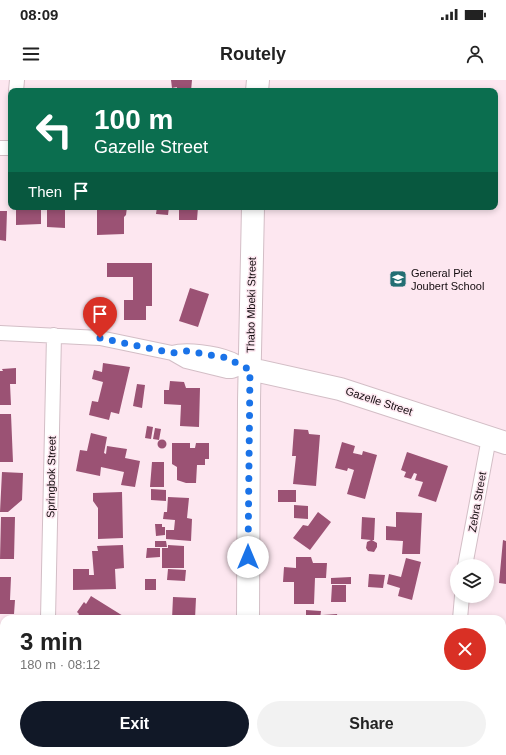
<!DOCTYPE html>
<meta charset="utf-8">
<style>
:root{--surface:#fff;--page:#f2f2f2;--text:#222;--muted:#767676;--accent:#111827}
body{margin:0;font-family:Arial,sans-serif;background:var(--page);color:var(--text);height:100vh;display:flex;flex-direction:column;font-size:15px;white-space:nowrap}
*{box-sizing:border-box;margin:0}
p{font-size:13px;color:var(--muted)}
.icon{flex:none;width:22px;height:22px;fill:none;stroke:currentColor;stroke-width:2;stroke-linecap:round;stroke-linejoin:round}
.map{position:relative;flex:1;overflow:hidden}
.panel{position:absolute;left:0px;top:535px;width:506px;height:140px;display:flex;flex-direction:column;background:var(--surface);border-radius:12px 12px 0 0;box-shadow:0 2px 6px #0003}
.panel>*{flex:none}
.top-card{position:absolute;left:8px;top:8px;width:490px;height:122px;border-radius:8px;box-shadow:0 2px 6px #0003;background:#0b6e4f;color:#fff;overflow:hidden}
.fabs{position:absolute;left:450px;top:479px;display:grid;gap:8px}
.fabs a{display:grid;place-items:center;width:44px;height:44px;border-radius:50%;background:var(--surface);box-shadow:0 2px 6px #0003;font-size:20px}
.pin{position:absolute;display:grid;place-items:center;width:34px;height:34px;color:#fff;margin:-41px -17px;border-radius:50% 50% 50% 0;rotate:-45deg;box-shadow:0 0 4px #0007}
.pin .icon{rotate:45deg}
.me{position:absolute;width:44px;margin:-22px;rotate:0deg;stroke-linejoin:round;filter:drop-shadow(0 0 3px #0008)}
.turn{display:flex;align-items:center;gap:14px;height:84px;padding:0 20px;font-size:18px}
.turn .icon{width:52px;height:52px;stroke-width:2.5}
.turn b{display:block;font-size:28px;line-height:34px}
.then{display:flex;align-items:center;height:38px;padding:0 20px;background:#0003;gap:8px;font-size:15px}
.round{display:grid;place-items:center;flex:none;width:42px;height:42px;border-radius:21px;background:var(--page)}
.head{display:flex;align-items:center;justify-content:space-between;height:68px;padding:0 20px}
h1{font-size:24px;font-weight:600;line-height:30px}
.primary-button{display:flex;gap:8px;margin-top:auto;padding:8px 20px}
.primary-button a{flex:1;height:46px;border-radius:24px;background:var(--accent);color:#fff;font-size:16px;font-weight:600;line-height:46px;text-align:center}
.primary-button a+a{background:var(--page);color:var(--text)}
.status{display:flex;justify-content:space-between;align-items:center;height:28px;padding:0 20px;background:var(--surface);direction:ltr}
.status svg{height:11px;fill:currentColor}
header{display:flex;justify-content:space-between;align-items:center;height:52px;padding:0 20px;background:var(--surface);font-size:18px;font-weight:600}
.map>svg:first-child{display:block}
.building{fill:#9b5274}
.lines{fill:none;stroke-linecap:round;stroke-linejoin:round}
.minor-casing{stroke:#d3bec6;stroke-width:16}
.primary-casing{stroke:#d3bec6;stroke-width:24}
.minor{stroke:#fff;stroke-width:14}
.primary{stroke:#fff;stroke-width:22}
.route{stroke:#1a73e8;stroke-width:7;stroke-dasharray:0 12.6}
.labels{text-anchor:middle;stroke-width:3;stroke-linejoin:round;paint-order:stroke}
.poi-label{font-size:11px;fill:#120b0e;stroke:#fde7f0;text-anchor:start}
.street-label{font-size:11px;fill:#120b0e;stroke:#fde7f0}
</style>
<div class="status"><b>08:09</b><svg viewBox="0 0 49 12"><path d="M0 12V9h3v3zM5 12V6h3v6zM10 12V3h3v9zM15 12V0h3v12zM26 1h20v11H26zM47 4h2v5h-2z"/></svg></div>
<header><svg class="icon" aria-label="menu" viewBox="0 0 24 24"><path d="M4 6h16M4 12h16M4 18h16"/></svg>Routely<svg class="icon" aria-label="person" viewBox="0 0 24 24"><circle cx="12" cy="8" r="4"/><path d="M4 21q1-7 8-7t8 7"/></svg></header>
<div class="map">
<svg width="506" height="675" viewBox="0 0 506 675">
<rect width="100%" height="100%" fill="#fde7f0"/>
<path class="building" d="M171,0H192L191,11H176L177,7L172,8Z
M16,127H41V144L16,145Z
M47,127H65V148L47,147Z
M97,127H127L126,135L124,137V154L97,155Z
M157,127H169L168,135L156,134Z
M179,127H198L197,140H179Z
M0,131H7L6,161L0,160Z
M107,183H152V226H146V240H124V220H133V197H107Z
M190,208L209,214L198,247L179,241Z
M103,283L130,287L119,334L111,332L109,340L89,335L92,321L98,322L103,302L92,299L94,290L102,292Z
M16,288V304H10L11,325H0V291H3L2,289Z
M170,301L184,302L186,308H200L199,347L180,346L181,325L164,324V310H169Z
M137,304L145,305L142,328L133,326Z
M0,334H11L13,382H0Z
M147,346L153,347L151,359L145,358Z
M155,348L161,349L159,360L153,359Z
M294,349L308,350L309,354L320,355L316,406L293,404L296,376H292Z
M91,353L107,357L104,373L106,374L107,366L127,369L125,378L140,381L135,407L121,405L124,392L101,387L100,396L76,391L80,370L87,371Z
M157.5 364a4.5 4.5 0 1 1 9 0a4.5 4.5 0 1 1-9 0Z
M342,362L355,366L353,373L362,375L363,371L377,375L365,419L347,414L354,390L348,388L347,391L335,388Z
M172,363H190V368H195L196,363H209V379H205V385H197L196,403H186L177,400V387L172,384Z
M407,372L448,386L436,422L418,416L423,402L415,400L417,394L414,393L411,399L404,397L406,392L401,390Z
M152,382H164V407H150Z
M2,392L23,393L22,420L8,432H0Z
M151,409L166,410V421L151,420Z
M278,410H296V422H278Z
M122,412L123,458L98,459V428L93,421V413Z
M168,417L189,418L187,438L192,439L191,461L166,459V450H174L175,440L163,439L164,432H167Z
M294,425L308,426V439L294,438Z
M318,432L331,442L310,470L293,458L303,445L308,446Z
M396,432L422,433L420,474H402L403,461L386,460V446L396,447Z
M1,437H15L14,479H0Z
M362,437L375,438L374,460H372L377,463V467L374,472L368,471L366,468L367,462L371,460L361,459Z
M155,444H162V447H165V455L156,456Z
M503,460L506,461V504L499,503Z
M155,461H166L167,467H155Z
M123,465L124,488L115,489L116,509L73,510V489H89V495H94L92,471H98L97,466Z
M168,465L184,466V488H162V468H168Z
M147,468H160V477L146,478Z
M296,477H311L313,483H327L326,498H315L314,524H294V502H283L284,487L296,488Z
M406,478L421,482L412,520L398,516L400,508L387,504L389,494L401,497Z
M168,489L186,490L185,501L167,500Z
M369,494L385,495L383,508L368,507Z
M0,497H11L10,520H15L14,534H0Z
M351,497V504H331V498Z
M145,499H156V510H145Z
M332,505H346V522H331Z
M91,516L128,539H76L79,534L77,532L84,522L86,524Z
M173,517L196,518L195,539H172Z
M306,530L321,531L320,539H302V537H306Z
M337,534L338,539H323V535Z
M0,556L4,557V576L1,590Z
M502,572L506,573V610H502Z
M0,601L4,602V621H0Z
M502,627H506V645H502Z
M0,645L4,646L2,675H0Z
M92,671L110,672L109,675H92Z
M405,671H423V675H405Z"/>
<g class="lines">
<g class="minor-casing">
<path id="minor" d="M16,11L17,0
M0,68H11
M0,253L100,258L172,273L186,281L227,291H232L243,287
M172,273C187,269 215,273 230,279C237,281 242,287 249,289
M465,486L489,358
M48,539L54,255
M460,539L462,516
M45,671V675
M463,671V675"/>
</g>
<g class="primary-casing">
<path id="primary" d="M257,11L258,0
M250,289L340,309L506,363
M248,539L249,321L253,127
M247,675V671"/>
</g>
<use href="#minor" class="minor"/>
<use href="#primary" class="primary"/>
</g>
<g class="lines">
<path class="route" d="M100,258L172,273L187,271L228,278L243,287L250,289L248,477"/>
</g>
<defs>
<g id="school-square" transform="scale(0.9)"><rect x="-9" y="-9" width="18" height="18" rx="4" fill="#236e73" stroke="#fde7f0"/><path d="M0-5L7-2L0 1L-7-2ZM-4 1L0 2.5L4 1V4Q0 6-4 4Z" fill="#fff"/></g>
</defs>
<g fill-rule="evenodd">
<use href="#school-square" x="398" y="199"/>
</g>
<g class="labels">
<g class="poi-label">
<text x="411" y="197">General Piet<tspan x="411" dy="13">Joubert School</tspan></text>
</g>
<g class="street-label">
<text transform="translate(251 225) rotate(-89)" y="4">Thabo Mbeki Street</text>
<text transform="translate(379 321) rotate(18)" y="4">Gazelle Street</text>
<text transform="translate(51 397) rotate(-89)" y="4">Springbok Street</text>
<text transform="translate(477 422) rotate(-80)" y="4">Zebra Street</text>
</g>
</g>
</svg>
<div class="fabs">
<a><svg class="icon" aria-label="layers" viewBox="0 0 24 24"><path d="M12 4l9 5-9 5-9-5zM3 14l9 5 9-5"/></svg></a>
</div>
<div class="pin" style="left:100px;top:258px;background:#d93025"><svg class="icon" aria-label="arrive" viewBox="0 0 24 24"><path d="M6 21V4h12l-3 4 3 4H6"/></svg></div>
<svg class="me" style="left:248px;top:477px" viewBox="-20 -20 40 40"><circle r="19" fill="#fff"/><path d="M0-13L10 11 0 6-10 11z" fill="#1a73e8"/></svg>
<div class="top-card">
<div class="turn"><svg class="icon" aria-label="left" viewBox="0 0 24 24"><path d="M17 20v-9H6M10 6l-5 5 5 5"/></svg><div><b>100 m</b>Gazelle Street</div></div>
<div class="then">Then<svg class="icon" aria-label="arrive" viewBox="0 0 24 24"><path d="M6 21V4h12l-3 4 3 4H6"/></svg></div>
</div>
<section class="panel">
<div class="head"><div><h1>3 min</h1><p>180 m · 08:12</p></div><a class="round" style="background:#d93025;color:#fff"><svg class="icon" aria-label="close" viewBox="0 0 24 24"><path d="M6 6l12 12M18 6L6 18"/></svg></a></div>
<div class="primary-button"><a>Exit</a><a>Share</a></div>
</section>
</div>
